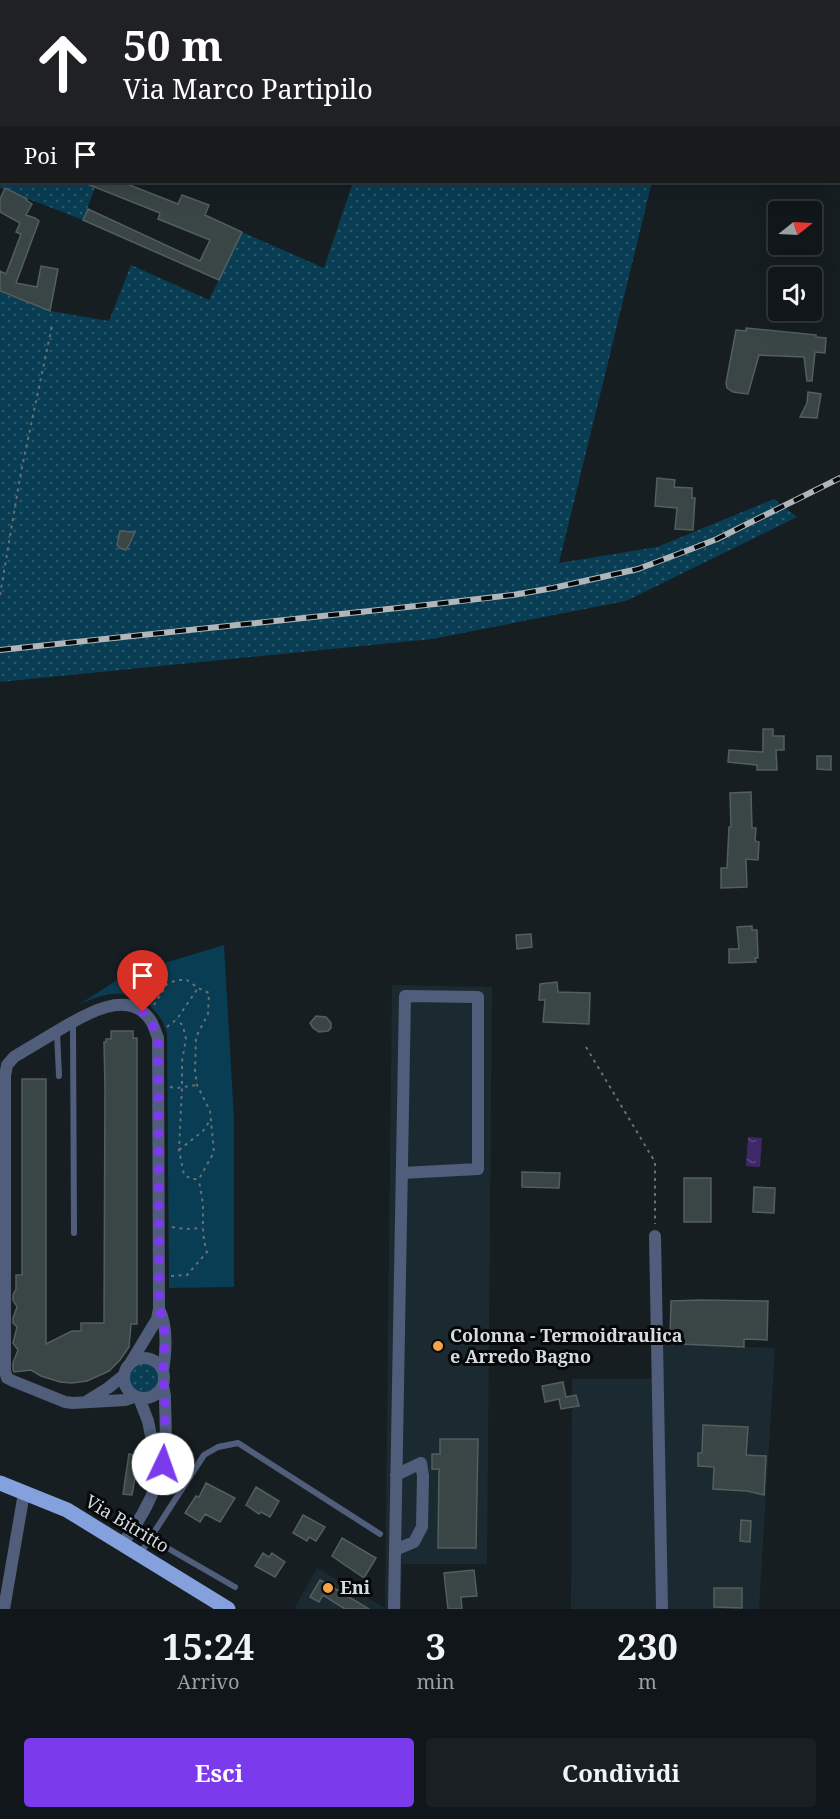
<!DOCTYPE html>
<html lang="it">
<style>
:root{--surface:#10161a;--page:#191f23;--text:#f1f3f6;--muted:#9c9fa2;--line:#303539;--accent:#7c3aed}
body{margin:0;font-family:"Noto Serif",serif;background:var(--page);color:var(--text);height:100vh;display:flex;flex-direction:column;font-size:22px;white-space:nowrap}
*{box-sizing:border-box;margin:0}
p{font-size:20px;color:var(--muted)}
.icon{flex:none;width:33px;height:33px;fill:none;stroke:currentColor;stroke-width:2;stroke-linecap:round;stroke-linejoin:round}
.map{position:relative;height:1609px;overflow:hidden}
.panel{display:flex;flex-direction:column;background:var(--surface);flex:1}
.panel>*{flex:none}
.guide{position:absolute;left:0px;top:0px;width:840px;height:183px;box-shadow:0 6px 24px #0002,0 0 0 2px var(--line);background:#202124;color:#fff;overflow:hidden}
.needle{width:39px;rotate:72deg}
.controls{position:absolute;left:768px;top:201px;display:grid;gap:12px}
.controls a{display:grid;place-items:center;width:54px;height:54px;border-radius:6px;background:var(--surface);box-shadow:0 6px 24px #0002,0 0 0 2px var(--line);font-size:30px}
.pin{position:absolute;display:grid;place-items:center;width:51px;height:51px;color:#fff;margin:-62px -26px;border-radius:50% 50% 50% 0;rotate:-45deg;box-shadow:0 0 6px #0007}
.pin .icon{rotate:45deg}
.me{position:absolute;width:66px;margin:-33px;rotate:3deg;stroke-linejoin:round;filter:drop-shadow(0 0 4px #0008)}
.turn{display:flex;align-items:center;gap:21px;height:126px;padding:0 24px;font-size:27px}
.turn .icon{width:78px;height:78px;stroke-width:2.5}
.turn b{display:block;font-size:42px;line-height:51px}
.then{display:flex;align-items:center;height:57px;padding:0 24px;background:#0003;gap:12px;font-size:22px}
.eta{display:flex;justify-content:space-evenly;align-items:center;height:102px;text-align:center}
.eta b{font-size:36px;font-weight:700;line-height:42px}
.primary-button{display:flex;gap:12px;margin-top:auto;padding:12px 24px}
.primary-button a{flex:1;height:69px;border-radius:6px;background:var(--accent);color:#fff;font-size:24px;font-weight:700;line-height:69px;text-align:center}
.primary-button a+a{background:var(--page);color:var(--text)}
.map>svg:first-child{display:block}
.built{fill:#1b2a31}
.grass{fill:url(#grass-dots)}
.green{fill:#093d53}
.water{fill:url(#water-ripples)}
.building{fill:#3a4545;stroke:#535e5f;stroke-width:1.5}
.lines{fill:none;stroke-linecap:round;stroke-linejoin:round}
.path{stroke:#697074;stroke-width:2;stroke-dasharray:3 4.5;stroke-linecap:butt}
.service{stroke:#505e7b;stroke-width:6}
.minor{stroke:#505e7b;stroke-width:12}
.tertiary{stroke:#505e7b;stroke-width:15}
.primary{stroke:#84a1dd;stroke-width:15}
.rail-casing{stroke:#b0b6b9;stroke-width:6}
.rail{stroke:#050709;stroke-width:4;stroke-dasharray:11;stroke-linecap:butt}
.route{stroke:#7c3aed;stroke-width:10;stroke-dasharray:0 18}
.poi-dot{fill:#f5a345;stroke:#050709;stroke-width:2}
.labels{text-anchor:middle;stroke-width:6;stroke-linejoin:round;paint-order:stroke}
.poi-label{font-size:18px;font-weight:bold;fill:#d5dbde;stroke:#050709;text-anchor:start}
.street-label{font-size:18px;fill:#d5dbde;stroke:#050709}
</style>
<div class="map">
<svg width="840" height="1609" viewBox="0 0 840 1609">
<defs>
<pattern id="grass-dots" width="8" height="8" patternUnits="userSpaceOnUse" patternTransform="scale(1.5)"><rect width="8" height="8" fill="#093d53"/><path d="M2 2h.1M6 6h.1" fill="none" stroke="#2c586b" stroke-width="1.8" stroke-linecap="round"/></pattern>
<pattern id="water-ripples" width="26" height="14" patternUnits="userSpaceOnUse" patternTransform="scale(1.5)"><rect width="26" height="14" fill="#40276a"/><path d="M2 4q2-2 4 0t4 0M15 11q2-2 4 0t4 0" fill="none" stroke="#5b467f"/></pattern>
</defs>
<rect width="100%" height="100%" fill="#161e22"/>
<path class="built" d="M392,985L492,987L487,1564H402L401,1609H294L317,1568L385,1608Z
M662,1344L775,1348L759,1609H667Z
M572,1379H654L656,1609H571Z"/>
<path class="grass" d="M0,0H681V2H2V182H97L83,220L0,188Z
M353,182H652L559,563L657,547L774,499L797,517L626,601L432,639L0,682V292L50,311L109,321L131,265L209,300L242,232L324,268Z
M128 1378a15 15 0 1 1 30 0a15 15 0 1 1-30 0Z"/>
<path class="green" d="M224,945L234,1119V1287L169,1288L167,1034C161,1009 139,992 112,994C101,995 90,1000 80,1004L125,975Z"/>
<path class="water" d="M748,1137L762,1138L760,1167L746,1166Z"/>
<path class="building" d="M82,182H122L178,204L182,195L209,205L205,215L242,232L219,280L83,220L88,209L200,261L210,240L158,219L160,213Z
M5,188L27,199L26,200L32,204L26,215L35,218L39,221L16,283L37,287L41,266L58,269L50,311L0,291V271L6,274L21,234L16,232L20,223L0,212V199Z
M746,328L816,335V337L826,338L825,353L815,352L812,381H807L804,357L759,355L748,394L733,392L727,388L726,383L736,330L746,331Z
M808,392L821,394L817,418L800,417L807,403Z
M657,478L675,480L674,487L692,488V498H695L693,530L675,529L677,508L655,506Z
M120,531L135,532L129,545L126,550L120,548L117,545Z
M763,729H773V736H784V750H776L777,770H757V765L728,762L729,750L763,752Z
M817,756H831V770L817,769Z
M751,792L752,828H756L755,841L759,842L758,860L746,859L747,887L721,888V868H727L729,827H731L730,793Z
M752,926V930H757L758,958H755L756,962L729,963V949H739L737,927Z
M531,934L532,947L517,949L516,935Z
M557,982L558,992L590,993L589,1024L543,1022L545,1000H539L540,984Z
M316,1016L326,1017L331,1023V1028L328,1031L319,1032L313,1028L310,1023Z
M111,1031H133V1038H137V1324H131L129,1347L120,1360L109,1371L87,1381L72,1383L60,1382L41,1376L31,1370L14,1372L13,1370V1363L18,1350L13,1343L17,1327L13,1323V1318L17,1307L13,1300V1295L16,1289V1275H22V1079H46V1344L72,1331H81V1323H104L105,1086L104,1042H106V1039H111Z
M522,1172L560,1173L559,1188L522,1187Z
M684,1178H711V1222H684Z
M754,1187L775,1188L774,1213L753,1212Z
M701,1300L768,1301L767,1340L744,1339V1347L680,1344V1338L670,1337L671,1301Z
M563,1382L566,1397L576,1395L579,1406L561,1409L559,1399L545,1402L542,1386Z
M703,1425L748,1427L746,1455L766,1456L764,1495L747,1491L713,1489L714,1467L698,1466V1453H702Z
M440,1439H478L476,1548H438L439,1469H432V1454H440Z
M129,1454L139,1456L132,1495L123,1494Z
M206,1483L235,1498L220,1522L205,1514L200,1522L185,1513L196,1496L199,1497Z
M256,1487L279,1501L270,1517L261,1512L259,1514L246,1505Z
M303,1515L325,1527L316,1541L309,1537L307,1541L293,1533Z
M741,1520L751,1521L750,1542L740,1541Z
M342,1538L376,1558L364,1578L332,1556Z
M263,1553L269,1557L272,1553L285,1562L275,1577L255,1566Z
M474,1570L477,1596L461,1597L462,1609H448L444,1573Z
M320,1580L329,1585L369,1609H345L323,1595L319,1602L310,1597Z
M714,1588H742V1608L714,1607Z"/>
<g class="lines">
<path class="path" d="M158,2L159,0
M0,595L21,472L52,326
M154,1005L167,984L177,980H187L198,988L209,993L208,1014L196,1037L195,1071L197,1085L210,1111L214,1152L199,1179H192L184,1175L179,1150L182,1087V1061L186,1039L183,1026L177,1019
M167,1027L177,1019L198,988
M586,1047L655,1162V1224
M170,1087L177,1088L197,1085
M179,1150L203,1131L211,1119
M172,1227L185,1229L202,1228
M171,1276L187,1275L207,1252C202,1235 203,1227 203,1209C203,1200 200,1189 199,1180"/>
<path class="service" d="M73,1022L74,1233
M57,1032L59,1076
M150,1538L235,1587
M140,1554L204,1455L218,1447L238,1443L380,1534"/>
<path class="minor" d="M655,1236L662,1609
M159,1309C168,1326 166,1352 163,1371
M124 1378a20 20 0 1 1 40 0a20 20 0 1 1-40 0Z
M131,1362L157,1319L159,1309L158,1038C156,1033 154,1026 151,1021C128,985 79,1018 54,1033C41,1041 27,1049 14,1057L7,1065L5,1076V1371L7,1378L13,1381L65,1402L73,1403L125,1400L134,1397
M139,1398L148,1421L152,1441L154,1482
M87,1401L108,1388L123,1376
M122,1544C140,1521 155,1495 162,1465C168,1444 165,1418 165,1396L163,1386
M395,1550L414,1542L422,1527L423,1476L421,1463L396,1475
M4,1609L24,1493
M394,1609L405,996L478,997V1169L402,1173"/>
<path class="tertiary" d="M836,0L840,1"/>
<path class="primary" d="M0,1483L67,1510L228,1609"/>
<g class="rail-casing">
<path id="rail" d="M0,650L426,605L513,595L553,588L638,569L694,548L717,539L840,478"/>
</g>
<use href="#rail" class="rail"/>
</g>
<g class="lines">
<path class="route" d="M143,1012L151,1021L158,1038L159,1309C168,1327 164,1350 163,1369C163,1379 164,1388 165,1397C166,1419 164,1442 163,1464"/>
</g>
<g class="poi-dot">
<circle cx="438" cy="1346" r="6"/>
<circle cx="328" cy="1588" r="6"/>
</g>
<g class="labels">
<g class="poi-label">
<text x="450" y="1342">Colonna - Termoidraulica<tspan x="450" dy="21">e Arredo Bagno</tspan></text>
<text x="340" y="1594">Eni</text>
</g>
<g class="street-label">
<text transform="translate(127 1524) rotate(31)" y="6">Via Bitritto</text>
</g>
</g>
</svg>
<div class="controls">
<a><svg class="needle" viewBox="-14 -14 28 28"><path d="M0-13l5 13h-10z" fill="#e53935"/><path d="M0 13l5-13h-10z" fill="#9c9fa2"/></svg></a>
<a><svg class="icon" aria-label="sound" viewBox="0 0 24 24"><path d="M4 9h4l5-4v14l-5-4H4zM17 9q2 3 0 6"/></svg></a>
</div>
<div class="pin" style="left:143px;top:1012px;background:#d93025"><svg class="icon" aria-label="arrive" viewBox="0 0 24 24"><path d="M6 21V4h12l-3 4 3 4H6"/></svg></div>
<svg class="me" style="left:163px;top:1464px" viewBox="-20 -20 40 40"><circle r="19" fill="#fff"/><path d="M0-13L10 11 0 6-10 11z" fill="#7c3aed"/></svg>
<div class="guide">
<div class="turn"><svg class="icon" aria-label="ahead" viewBox="0 0 24 24"><path d="M12 20V5M6 11l6-6 6 6"/></svg><div><b>50 m</b>Via Marco Partipilo</div></div>
<div class="then">Poi<svg class="icon" aria-label="arrive" viewBox="0 0 24 24"><path d="M6 21V4h12l-3 4 3 4H6"/></svg></div>
</div>
</div>
<section class="panel">
<div class="eta">
<div><b>15:24</b><p>Arrivo</p></div>
<div><b>3</b><p>min</p></div>
<div><b>230</b><p>m</p></div>
</div>
<div class="primary-button"><a>Esci</a><a>Condividi</a></div>
</section>
